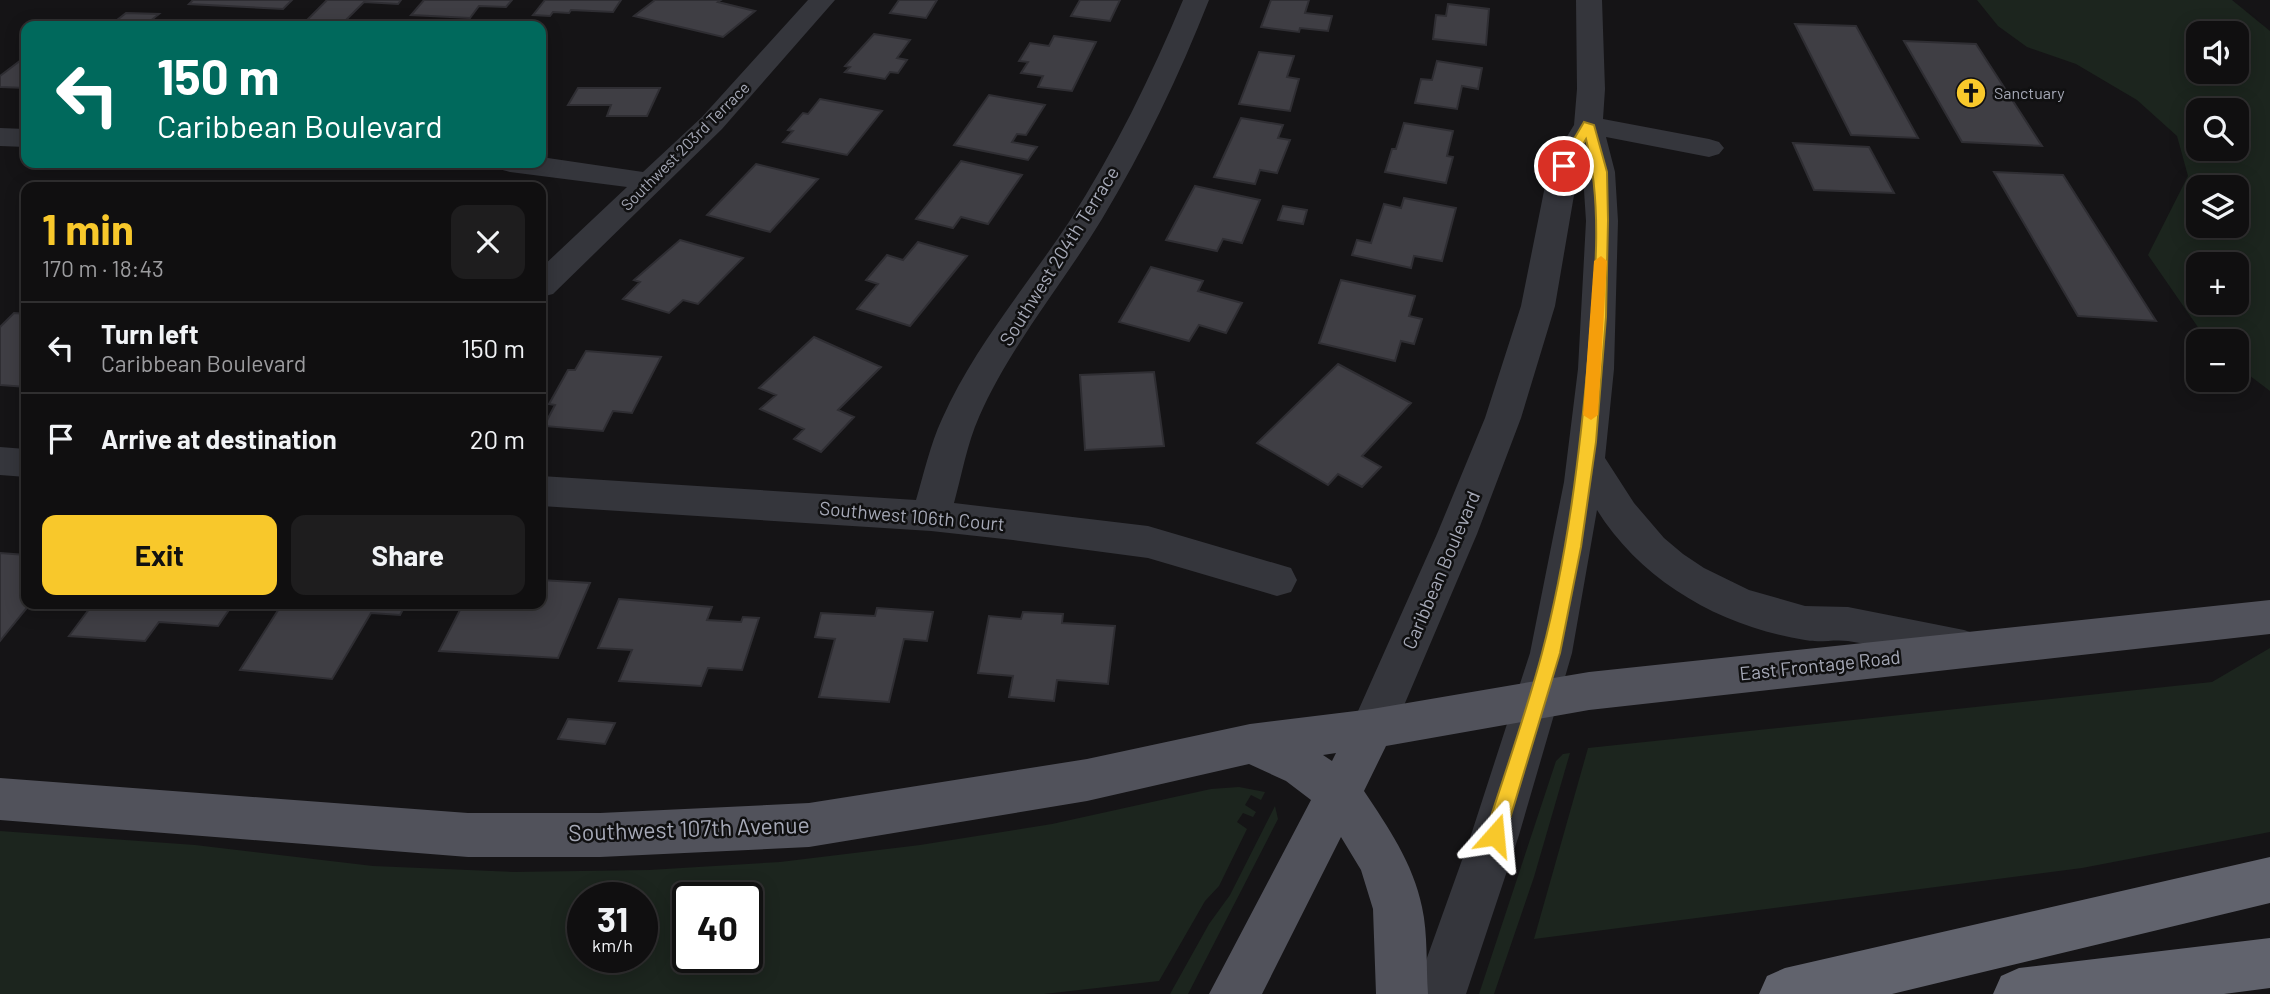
<!DOCTYPE html>
<meta charset="utf-8">
<style>
:root{--surface:#100f10;--page:#1e1d1e;--text:#f1f3f6;--muted:#9c9c9f;--line:#302f30;--accent:#f8c82b}
body{margin:0;font-family:Barlow,sans-serif;background:var(--page);color:var(--text);height:100vh;display:flex;flex-direction:column;font-size:26px;white-space:nowrap}
*{box-sizing:border-box;margin:0}
p{font-size:23px;color:var(--muted)}
.icon{flex:none;width:38px;height:38px;fill:none;stroke:currentColor;stroke-width:2;stroke-linecap:round;stroke-linejoin:round}
.map{position:relative;flex:1;overflow:hidden}
.details{position:absolute;left:21px;top:182px;width:525px;height:427px;display:flex;flex-direction:column;background:var(--surface);border-radius:14px;box-shadow:0 4px 18px #0003,0 0 0 2px var(--line)}
.details>*{flex:none}
.banner{position:absolute;left:21px;top:21px;width:525px;height:147px;border-radius:14px;box-shadow:0 4px 18px #0003,0 0 0 2px var(--line);background:#00695c;color:#fff;overflow:hidden}
.tools{position:absolute;left:2186px;top:21px;display:grid;gap:14px}
.tools a{display:grid;place-items:center;width:63px;height:63px;border-radius:14px;background:var(--surface);box-shadow:0 4px 18px #0003,0 0 0 2px var(--line);font-size:35px}
.speed{position:absolute;left:567px;top:882px;display:flex;gap:14px;font-size:35px;font-weight:700;text-align:center}
.speed>*{display:grid;place-content:center;width:91px;height:91px;border-radius:50%;background:var(--surface);box-shadow:0 4px 18px #0003,0 0 0 2px var(--line);line-height:1}
.speed small{font-size:18px;font-weight:400}
.speed .limit{border:4px solid #111;border-radius:10px;background:#fff;color:#111}
.pin{position:absolute;display:grid;place-items:center;width:60px;height:60px;color:#fff;margin:-30px;border:4px solid #fff;border-radius:50%;box-shadow:0 2px 7px #0007}
.me{position:absolute;width:77px;margin:-38px;rotate:18deg;stroke-linejoin:round;filter:drop-shadow(0 0 5px #0008)}
.turn{display:flex;align-items:center;gap:24px;height:147px;padding:0 21px;font-size:32px}
.turn .icon{width:91px;height:91px;stroke-width:2.5}
.turn b{display:block;font-size:49px;line-height:60px}
.round{display:grid;place-items:center;flex:none;width:74px;height:74px;border-radius:14px;background:var(--page)}
.overview{display:flex;align-items:center;justify-content:space-between;height:119px;padding:0 21px}
h1{font-size:42px;font-weight:700;line-height:52px;color:var(--accent)}
.button{display:flex;gap:14px;margin-top:auto;padding:14px 21px}
.button a{flex:1;height:80px;border-radius:14px;background:var(--accent);color:#111;font-size:28px;font-weight:700;line-height:80px;text-align:center}
.button a+a{background:var(--page);color:var(--text)}
ul{padding:0;list-style:none}
li{display:flex;align-items:center;gap:21px;height:91px;padding:0 21px;border-top:2px solid var(--line)}
li div{flex:1}
li b{display:block;font-size:26px}
li em{font-style:normal}
.map>svg:first-child{display:block}
.green{fill:#1c251e;fill-rule:evenodd}
.building{fill:#3f3e44;stroke:#2f2e33;stroke-width:2}
.lines{fill:none;stroke-linecap:round;stroke-linejoin:round}
.minor{fill:#35363c;fill-rule:evenodd}
.major{fill:#51525b;fill-rule:evenodd}
.highway{fill:#61636d;fill-rule:evenodd}
.route{fill:#f8c82b;stroke:#a1821c;stroke-width:2}
.slow{fill:#f59e0b}
.labels{text-anchor:middle;stroke-width:5;stroke-linejoin:round;paint-order:stroke}
.far-poi-label{font-size:16px;fill:#a6a9b7;stroke:#101011;text-anchor:start}
.far-street-label{font-size:16px;fill:#a6a9b7;stroke:#101011}
.street-label{font-size:19px;fill:#a6a9b7;stroke:#101011}
.near-street-label{font-size:23px;fill:#a6a9b7;stroke:#101011}
</style>
<div class="map">
<svg width="2270" height="994" viewBox="0 0 2270 994">
<rect width="100%" height="100%" fill="#151416"/>
<path class="green" d="M1977,0H2232L2270,31V391L2237,366L2236,341H2210L2202,333L2148,255L2188,176L2177,136L2137,100L2076,64L2027,47L1998,26ZM2198,33H2236V72H2198ZM2198,110H2236V149H2198ZM2198,187H2236V226H2198ZM2198,264H2236V303H2198Z
M2270,648V832L2082,868L1534,939L1588,748L2212,682Z
M1570,753L1534,877L1494,994H1479L1556,761L1563,754Z
M1239,787L1265,792L1261,800L1251,795L1245,805L1256,812L1253,817L1243,813L1237,822L1247,829L1219,886L1205,901L1159,981L1044,994H0V831L195,845L373,866L513,872L649,870L780,862L920,845L1052,824L1211,789ZM583,898H642V957H583ZM688,898H747V957H688Z
M1275,806L1278,819L1188,994H1170L1209,924L1230,895Z"/>
<path class="building" d="M193,0H292L283,9L189,4Z
M327,0H401L398,4L364,2L342,24L305,22Z
M424,0H512L506,7L479,6L470,18L411,15Z
M545,0H621L613,12L571,10L569,13L553,12L550,16L533,15Z
M655,0H721L718,2L755,11L723,37L634,16Z
M899,0H937L926,18L890,13Z
M1080,0H1120L1110,21L1071,16Z
M1271,0H1309L1305,13L1332,16L1328,31L1300,28L1299,32L1261,27Z
M1448,4L1489,9L1486,45L1433,39L1436,15L1446,16Z
M126,13L159,14L144,26L112,24Z
M1795,24L1856,26L1918,138L1851,135Z
M874,34L910,40L897,58L907,60L898,73L890,72L885,79L845,72L850,67L845,66Z
M1054,36L1096,42L1072,91L1038,87L1043,76L1021,73L1028,62L1019,61L1030,43L1049,46Z
M1904,41L1976,44L2042,146L1962,142Z
M1259,52L1294,56L1287,77L1299,79L1290,111L1239,104Z
M25,57L26,88L0,87V76Z
M1437,61L1482,68L1478,89L1462,86L1457,109L1415,103L1421,79L1432,80Z
M578,88H660L647,116H607L611,105H568Z
M989,95L1045,105L1026,135L1017,134L1012,142L1037,147L1028,160L954,145Z
M820,99L882,111L847,155L783,142L793,131L788,130L803,113L808,114Z
M1241,118L1283,125L1278,138L1290,140L1277,173L1260,170L1255,184L1214,177Z
M1404,123L1453,131L1447,156L1453,157L1446,183L1385,172L1392,149H1396Z
M1793,143L1869,147L1894,193L1814,190Z
M961,161L1022,175L988,224L961,217L953,228L916,219Z
M756,164L818,179L770,232L707,215Z
M1994,172L2063,175L2156,321L2078,316Z
M1195,186L1260,200L1242,243L1223,239L1217,251L1166,240Z
M1404,198L1456,208L1442,261L1414,256L1411,268L1352,255L1357,240L1371,243L1384,204L1401,208Z
M1283,206L1307,210L1303,224L1278,220Z
M680,240L743,258L698,304L683,300L669,313L623,299L640,282L634,280Z
M918,242L967,256L910,326L857,309L878,284L866,280L887,255L903,260Z
M1151,267L1203,281L1198,291L1242,303L1226,333L1199,325L1189,341L1119,322Z
M1341,280L1415,296L1409,316L1422,319L1414,344L1401,341L1395,361L1319,343Z
M14,313L26,314V387L0,385V327Z
M814,337L881,367L838,410L854,417L821,452L794,439L804,429L760,409L776,395L759,388Z
M586,351L661,357L632,413L613,411L603,431L544,426L555,405L549,404L568,370H575Z
M1338,364L1411,403L1362,456L1381,467L1362,487L1338,474L1328,485L1257,443Z
M1154,372L1164,446L1085,450L1080,375Z
M0,553L26,555V604H30L0,641Z
M541,580L590,583L558,658L439,651L463,604H541Z
M619,599L712,607L707,620L741,622L743,617L759,618L742,670L708,668L701,686L619,681L632,650L598,648Z
M93,604H233L218,626L159,622L145,641L69,636Z
M282,604H406L400,615L371,613L332,679L240,670Z
M877,608L933,612L927,641L904,639L889,702L819,697L835,639L815,637L821,613L875,616Z
M1023,612L1063,614L1062,623L1115,626L1108,684L1057,680L1054,701L1009,697L1013,676L978,673L989,616L1021,619Z
M568,719L615,723L605,744L558,739Z"/>
<g class="lines">
<path class="minor" d="M808,0H835L722,129L553,294L541,297V268L627,187L510,172L499,169L495,163H541V157L643,172L702,117Z
M1183,0H1209C1179,76 1144,149 1102,219C1062,285 1010,346 979,417C967,444 962,474 954,503L1148,526L1291,568L1297,580L1291,592L1277,596L1148,558L1013,540L931,531L541,506V476L916,500C924,473 930,445 942,419C974,347 1026,287 1069,222C1114,152 1151,77 1183,0Z
M1576,0H1602L1605,89L1603,119L1709,139L1719,142L1724,148L1719,154L1709,157L1606,137L1615,172L1618,221L1614,369L1605,458L1634,503L1664,538L1683,554L1704,568L1749,590L1805,606L1848,607L1964,630L1979,635L1985,648L1979,661L1964,666C1926,657 1887,647 1848,641C1834,639 1819,643 1805,640C1722,627 1642,582 1597,510L1572,653L1519,835L1466,994H1414L1471,835L1530,653L1564,482L1578,369L1586,221L1582,160L1579,166L1555,306L1521,418L1477,534L1388,743L1372,749L1356,743L1350,729L1437,534L1485,418L1521,306L1549,166L1574,125L1577,89Z
M0,128L26,129V147L0,146Z
M0,447L26,449V477L0,475Z"/>
<path class="major" d="M2270,600V634L1589,710L1386,746L1364,791C1388,827 1413,863 1422,907C1428,934 1426,966 1428,994H1376L1373,909L1361,870L1341,837L1262,994H1209L1311,800L1286,781L1249,764L1087,801L809,847L600,857H468L0,820V778L468,813H600L809,803L1087,759L1250,724L1372,709L1589,672ZM1336,753L1332,761L1323,755Z"/>
<path class="highway" d="M2270,857V903L1892,994H1759L1767,976L1785,968Z
M2270,938V988L2224,994H1993L2001,976L2019,968Z"/>
</g>
<path class="route" d="M1584,122L1594,125L1607,172L1608,220L1606,317L1596,442L1581,547L1560,653L1505,835L1502,842L1495,844L1488,842L1485,835C1504,775 1526,714 1542,653C1568,554 1580,451 1589,350C1595,281 1603,206 1586,139L1568,169H1559L1558,166Z"/>
<path class="slow" d="M1601,256L1607,261L1598,415L1591,420L1583,415L1594,261Z"/>
<defs>
<g id="church-disc" transform="scale(1.575)"><circle r="9.5" fill="#f8c82b" stroke="#101011"/><path d="M-1.2-6h2.4v3.5h3.3v2.4h-3.3V6h-2.4V-.1h-3.3v-2.4h3.3Z" fill="#111"/></g>
</defs>
<g fill-rule="evenodd">
<use href="#church-disc" x="1971" y="93"/>
</g>
<g class="labels">
<g class="far-poi-label">
<text x="1994" y="99">Sanctuary</text>
</g>
<g class="far-street-label">
<text transform="translate(685 146) rotate(-45)" y="6">Southwest 203rd Terrace</text>
</g>
<g class="street-label">
<text transform="translate(1059 256) rotate(-58)" y="7">Southwest 204th Terrace</text>
<text transform="translate(912 516) rotate(5)" y="7">Southwest 106th Court</text>
<text transform="translate(1441 570) rotate(-67)" y="7">Caribbean Boulevard</text>
<text transform="translate(1820 665) rotate(-6)" y="7">East Frontage Road</text>
</g>
<g class="near-street-label">
<text transform="translate(689 829) rotate(-2)" y="8">Southwest 107th Avenue</text>
</g>
</g>
</svg>
<div class="tools">
<a><svg class="icon" aria-label="sound" viewBox="0 0 24 24"><path d="M4 9h4l5-4v14l-5-4H4zM17 9q2 3 0 6"/></svg></a>
<a><svg class="icon" aria-label="search" viewBox="0 0 24 24"><circle cx="10" cy="10" r="6"/><path d="M15 15l6 6"/></svg></a>
<a><svg class="icon" aria-label="layers" viewBox="0 0 24 24"><path d="M12 4l9 5-9 5-9-5zM3 14l9 5 9-5"/></svg></a>
<a>+</a>
<a>−</a>
</div>
<div class="speed"><div>31<small>km/h</small></div><div class="limit">40</div></div>
<div class="pin" style="left:1564px;top:166px;background:#d93025"><svg class="icon" aria-label="arrive" viewBox="0 0 24 24"><path d="M6 21V4h12l-3 4 3 4H6"/></svg></div>
<svg class="me" style="left:1495px;top:835px" viewBox="-20 -20 40 40"><path d="M0-17L14 15 0 8-14 15z" fill="#f8c82b" stroke="#fff" stroke-width="4"/></svg>
<div class="banner">
<div class="turn"><svg class="icon" aria-label="left" viewBox="0 0 24 24"><path d="M17 20v-9H6M10 6l-5 5 5 5"/></svg><div><b>150 m</b>Caribbean Boulevard</div></div>
</div>
<section class="details">
<div class="overview"><div><h1>1 min</h1><p>170 m · 18:43</p></div><a class="round"><svg class="icon" aria-label="close" viewBox="0 0 24 24"><path d="M6 6l12 12M18 6L6 18"/></svg></a></div>
<ul>
<li><svg class="icon" aria-label="left" viewBox="0 0 24 24"><path d="M17 20v-9H6M10 6l-5 5 5 5"/></svg><div><b>Turn left</b><p>Caribbean Boulevard</p></div><em>150 m</em></li>
<li><svg class="icon" aria-label="arrive" viewBox="0 0 24 24"><path d="M6 21V4h12l-3 4 3 4H6"/></svg><div><b>Arrive at destination</b></div><em>20 m</em></li>
</ul>
<div class="button"><a>Exit</a><a>Share</a></div>
</section>
</div>
